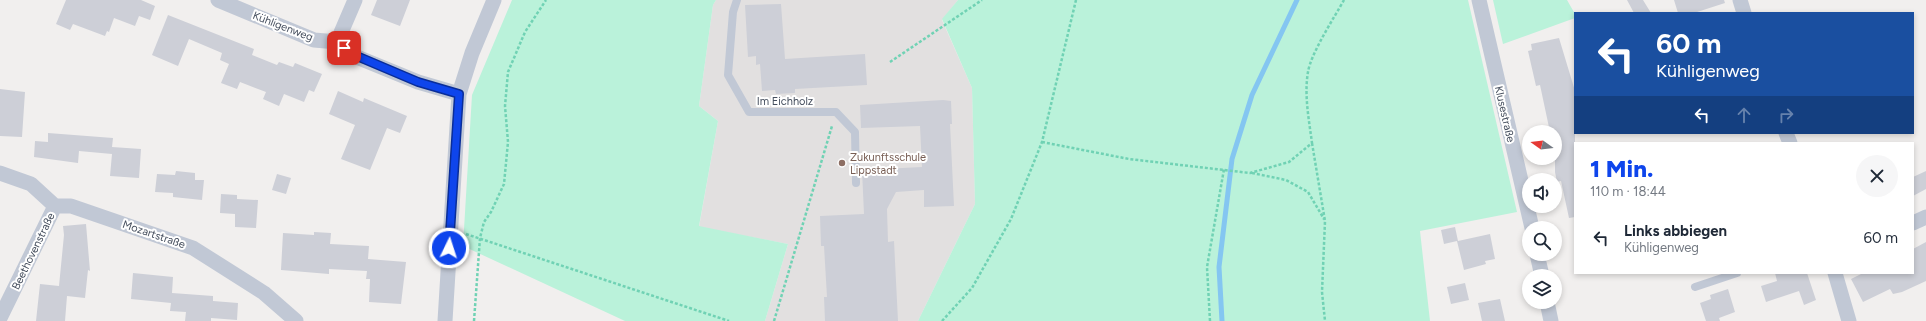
<!DOCTYPE html>
<html lang="de">
<meta charset="utf-8">
<style>
:root{--surface:#fff;--page:#f6f6f7;--text:#1f2937;--muted:#747a83;--accent:#0e45ec}
body{margin:0;font-family:Figtree,sans-serif;background:var(--page);color:var(--text);height:100vh;display:flex;flex-direction:column;font-size:15px;white-space:nowrap}
*{box-sizing:border-box;margin:0}
p{font-size:13px;color:var(--muted)}
.icon{flex:none;width:22px;height:22px;fill:none;stroke:currentColor;stroke-width:2;stroke-linecap:round;stroke-linejoin:round}
.map{position:relative;flex:1;overflow:hidden}
.sheet{position:absolute;left:1574px;top:142px;width:340px;height:132px;display:flex;flex-direction:column;background:var(--surface);border-radius:0px;box-shadow:0 2px 6px #0003}
.sheet>*{flex:none}
.top-card{position:absolute;left:1574px;top:12px;width:340px;height:122px;border-radius:0px;box-shadow:0 2px 6px #0003;background:#1a4fa0;color:#fff;overflow:hidden}
.needle{width:26px;rotate:284deg}
.controls{position:absolute;left:1522px;top:125px;display:grid;gap:8px}
.controls a{display:grid;place-items:center;width:40px;height:40px;border-radius:50%;background:var(--surface);box-shadow:0 2px 6px #0003;font-size:20px}
.pin{position:absolute;display:grid;place-items:center;width:34px;height:34px;color:#fff;margin:-17px;border-radius:8px;box-shadow:0 2px 6px #0006}
.me{position:absolute;width:44px;margin:-22px;rotate:4deg;stroke-linejoin:round;filter:drop-shadow(0 0 3px #0008)}
.turn{display:flex;align-items:center;gap:14px;height:84px;padding:0 16px;font-size:18px}
.turn .icon{width:52px;height:52px;stroke-width:2.5}
.turn b{display:block;font-size:28px;line-height:34px}
.lanes{display:flex;align-items:center;height:38px;padding:0 16px;background:#0003;justify-content:center;gap:20px;direction:ltr}
.lanes .off{opacity:.35}
.round{display:grid;place-items:center;flex:none;width:42px;height:42px;border-radius:21px;background:var(--page)}
.overview{display:flex;align-items:center;justify-content:space-between;height:68px;padding:0 16px}
h1{font-size:24px;font-weight:800;line-height:30px;color:var(--accent)}
ul{padding:0;list-style:none}
li{display:flex;align-items:center;gap:12px;height:56px;padding:0 16px}
li div{flex:1}
li b{display:block;font-size:15px}
li em{font-style:normal}
.map>svg:first-child{display:block}
.education{fill:#e2e0e0}
.green{fill:#baf2da}
.lines{fill:none;stroke-linecap:round;stroke-linejoin:round}
.stream{stroke:#84c6f1;stroke-width:5}
.building{fill:#cdcfd7}
.path{stroke:#70d2b4;stroke-width:2.5;stroke-dasharray:3 2;stroke-linecap:butt}
.service{stroke:#c1c8d5;stroke-width:8}
.minor{stroke:#c1c8d5;stroke-width:15}
.route-casing{stroke:#092d99;stroke-width:10}
.route{stroke:#0e45ec;stroke-width:7}
.education-dot{fill:#8d6e63;stroke:#fff;stroke-width:1.5}
.labels{text-anchor:middle;stroke-width:4;stroke-linejoin:round;paint-order:stroke}
.street-label{font-size:11px;fill:#454e5d;stroke:#fff}
.education-label{font-size:11px;fill:#785e54;stroke:#fff;text-anchor:start}
</style>
<div class="map">
<svg width="1926" height="321" viewBox="0 0 1926 321">
<rect width="100%" height="100%" fill="#f1efee"/>
<path class="education" d="M716,0H958L942,20L972,88L975,204L918,321H765L788,244L699,227L718,121L699,106L713,5Z"/>
<path class="green" d="M512,0H716L713,5L699,106L718,121L699,226L788,244L765,321H625L463,246L472,95Z
M958,0H1468L1517,212L1420,231L1430,321H918L975,204L972,88L942,19Z
M1493,0H1567L1575,14V18L1503,44Z"/>
<g class="lines">
<path class="stream" d="M1222,321L1219,267L1232,159L1252,95L1297,0"/>
</g>
<path class="building" d="M66,0H141L155,6L150,20L139,16L135,26L114,18L109,32L107,31L105,36L73,24L70,30L56,24Z
M377,0H410L400,26L371,15Z
M1627,0H1643L1651,13H1634Z
M1674,0H1724L1725,3L1694,13H1678Z
M781,4L785,59L865,54L867,85L795,89V93L776,94L775,90L762,91L760,64L756,65V56L748,57L745,5Z
M168,15L254,49L252,55L277,65L279,62L293,67L295,63L322,74L314,92L309,90L304,102L284,94L279,106L263,99L266,92L240,82L237,89L221,83L229,64L220,60L222,53L189,39L178,66L152,55Z
M1559,38L1575,91V217L1569,218L1561,181L1557,182L1555,172V132H1550L1540,85L1536,86L1528,51L1532,50L1531,44Z
M0,89L25,92L22,137L0,136Z
M338,91L363,102L364,98L407,116L400,133L387,128L370,170L341,159L355,125L329,114Z
M943,100L951,101L952,124H950L954,206L924,207V190L896,192L887,209L888,242L894,241L898,321H825L824,297H827L824,246H821L820,216L864,214L862,170L922,167L920,126L861,128L860,105Z
M48,133L113,138L112,147L141,149L139,178L110,176L112,154L79,151L78,163L34,157L35,141L48,142Z
M176,171L195,173V180H204L202,200L173,197V193L155,192L157,174L175,175Z
M1926,171V189L1913,196V177Z
M277,174L291,178L286,194L272,190Z
M221,194L237,195V199L258,200L256,228L235,227V214L220,213Z
M86,224L90,271L88,270L85,298L67,296L65,321H36L40,284L59,286L64,235L63,226Z
M1455,227L1458,241L1490,234L1495,259L1485,261L1486,264L1464,270L1457,241L1444,244L1441,230Z
M314,232L331,233L330,244L369,246L368,259L406,262L401,304L369,302L370,279H366L367,271L329,269V274L281,270L283,233L314,235Z
M1926,242V281L1902,292L1893,294L1890,289L1863,302L1851,279L1863,273H1913V249Z
M133,273L173,277L172,293L213,296V301L238,303L237,320L211,318V321H185L186,312L170,311L171,303L131,299Z
M1775,273H1807L1816,300L1804,305L1799,291L1766,302L1761,286L1777,281Z
M1465,283L1469,300L1451,304L1447,287Z
M1728,289L1735,312L1719,318L1720,321H1706L1700,303L1711,299L1710,295Z
M1500,299L1505,321H1482L1478,303Z"/>
<g class="lines">
<path class="path" d="M890,62L982,0
M1042,142L1129,159L1250,173L1289,162L1312,143C1309,120 1304,95 1308,72C1311,53 1334,18 1344,0
M1312,143L1325,221L1322,292L1325,321
M1252,173L1286,180L1308,192L1324,219
M466,234L729,321
M474,321L480,238L484,222L491,212L504,184L508,142L505,106L508,72L525,32L546,0
M774,321L832,126
M942,321L972,288L1011,219L1042,142L1076,0
M1210,321L1207,267L1224,169"/>
<path class="service" d="M737,0L733,12L728,75L749,112H836L855,132L856,183
M1695,287L1737,273"/>
<path class="minor" d="M218,0L314,40L337,42L352,55L418,82L459,94
M1479,0L1532,228
M1740,0L1744,13
M337,42L355,0
M1786,133L1790,143
M0,173L31,184L55,206H71L193,248L264,293L296,321
M1913,223L1926,217
M1537,254L1542,276
M1835,273L1849,321
M1547,302L1551,321
M0,318L55,206
M445,321L459,94L472,53L494,0"/>
</g>
<g class="lines">
<g class="route-casing">
<path id="route" d="M344,48L352,54L418,82L459,94L449,248"/>
</g>
<use href="#route" class="route"/>
</g>
<circle class="education-dot" cx="842" cy="163" r="4"/>
<g class="labels">
<g class="street-label">
<text transform="translate(283 26) rotate(21)" y="4">Kühligenweg</text>
<text x="785" y="105">Im Eichholz</text>
<text transform="translate(1505 114) rotate(77)" y="4">Klusestraße</text>
<text transform="translate(154 234) rotate(19)" y="4">Mozartstraße</text>
<text transform="translate(33 251) rotate(-64)" y="4">Beethovenstraße</text>
</g>
<g class="education-label">
<text x="850" y="161">Zukunftsschule<tspan x="850" dy="13">Lippstadt</tspan></text>
</g>
</g>
</svg>
<div class="controls">
<a><svg class="needle" viewBox="-14 -14 28 28"><path d="M0-13l5 13h-10z" fill="#e53935"/><path d="M0 13l5-13h-10z" fill="#747a83"/></svg></a>
<a><svg class="icon" aria-label="sound" viewBox="0 0 24 24"><path d="M4 9h4l5-4v14l-5-4H4zM17 9q2 3 0 6"/></svg></a>
<a><svg class="icon" aria-label="search" viewBox="0 0 24 24"><circle cx="10" cy="10" r="6"/><path d="M15 15l6 6"/></svg></a>
<a><svg class="icon" aria-label="layers" viewBox="0 0 24 24"><path d="M12 4l9 5-9 5-9-5zM3 14l9 5 9-5"/></svg></a>
</div>
<div class="pin" style="left:344px;top:48px;background:#d93025"><svg class="icon" aria-label="arrive" viewBox="0 0 24 24"><path d="M6 21V4h12l-3 4 3 4H6"/></svg></div>
<svg class="me" style="left:449px;top:248px" viewBox="-20 -20 40 40"><circle r="17" fill="#0e45ec" stroke="#fff" stroke-width="3"/><path d="M0-11L8 9 0 5-8 9z" fill="#fff"/></svg>
<div class="top-card">
<div class="turn"><svg class="icon" aria-label="left" viewBox="0 0 24 24"><path d="M17 20v-9H6M10 6l-5 5 5 5"/></svg><div><b>60 m</b>Kühligenweg</div></div>
<div class="lanes"><svg class="icon" aria-label="left" viewBox="0 0 24 24"><path d="M17 20v-9H6M10 6l-5 5 5 5"/></svg><svg class="icon off" aria-label="ahead" viewBox="0 0 24 24"><path d="M12 20V5M6 11l6-6 6 6"/></svg><svg class="icon off" aria-label="right" viewBox="0 0 24 24"><path d="M7 20v-9h11M14 6l5 5-5 5"/></svg></div>
</div>
<section class="sheet">
<div class="overview"><div><h1>1 Min.</h1><p>110 m · 18:44</p></div><a class="round"><svg class="icon" aria-label="close" viewBox="0 0 24 24"><path d="M6 6l12 12M18 6L6 18"/></svg></a></div>
<ul>
<li><svg class="icon" aria-label="left" viewBox="0 0 24 24"><path d="M17 20v-9H6M10 6l-5 5 5 5"/></svg><div><b>Links abbiegen</b><p>Kühligenweg</p></div><em>60 m</em></li>
</ul>
</section>
</div>
